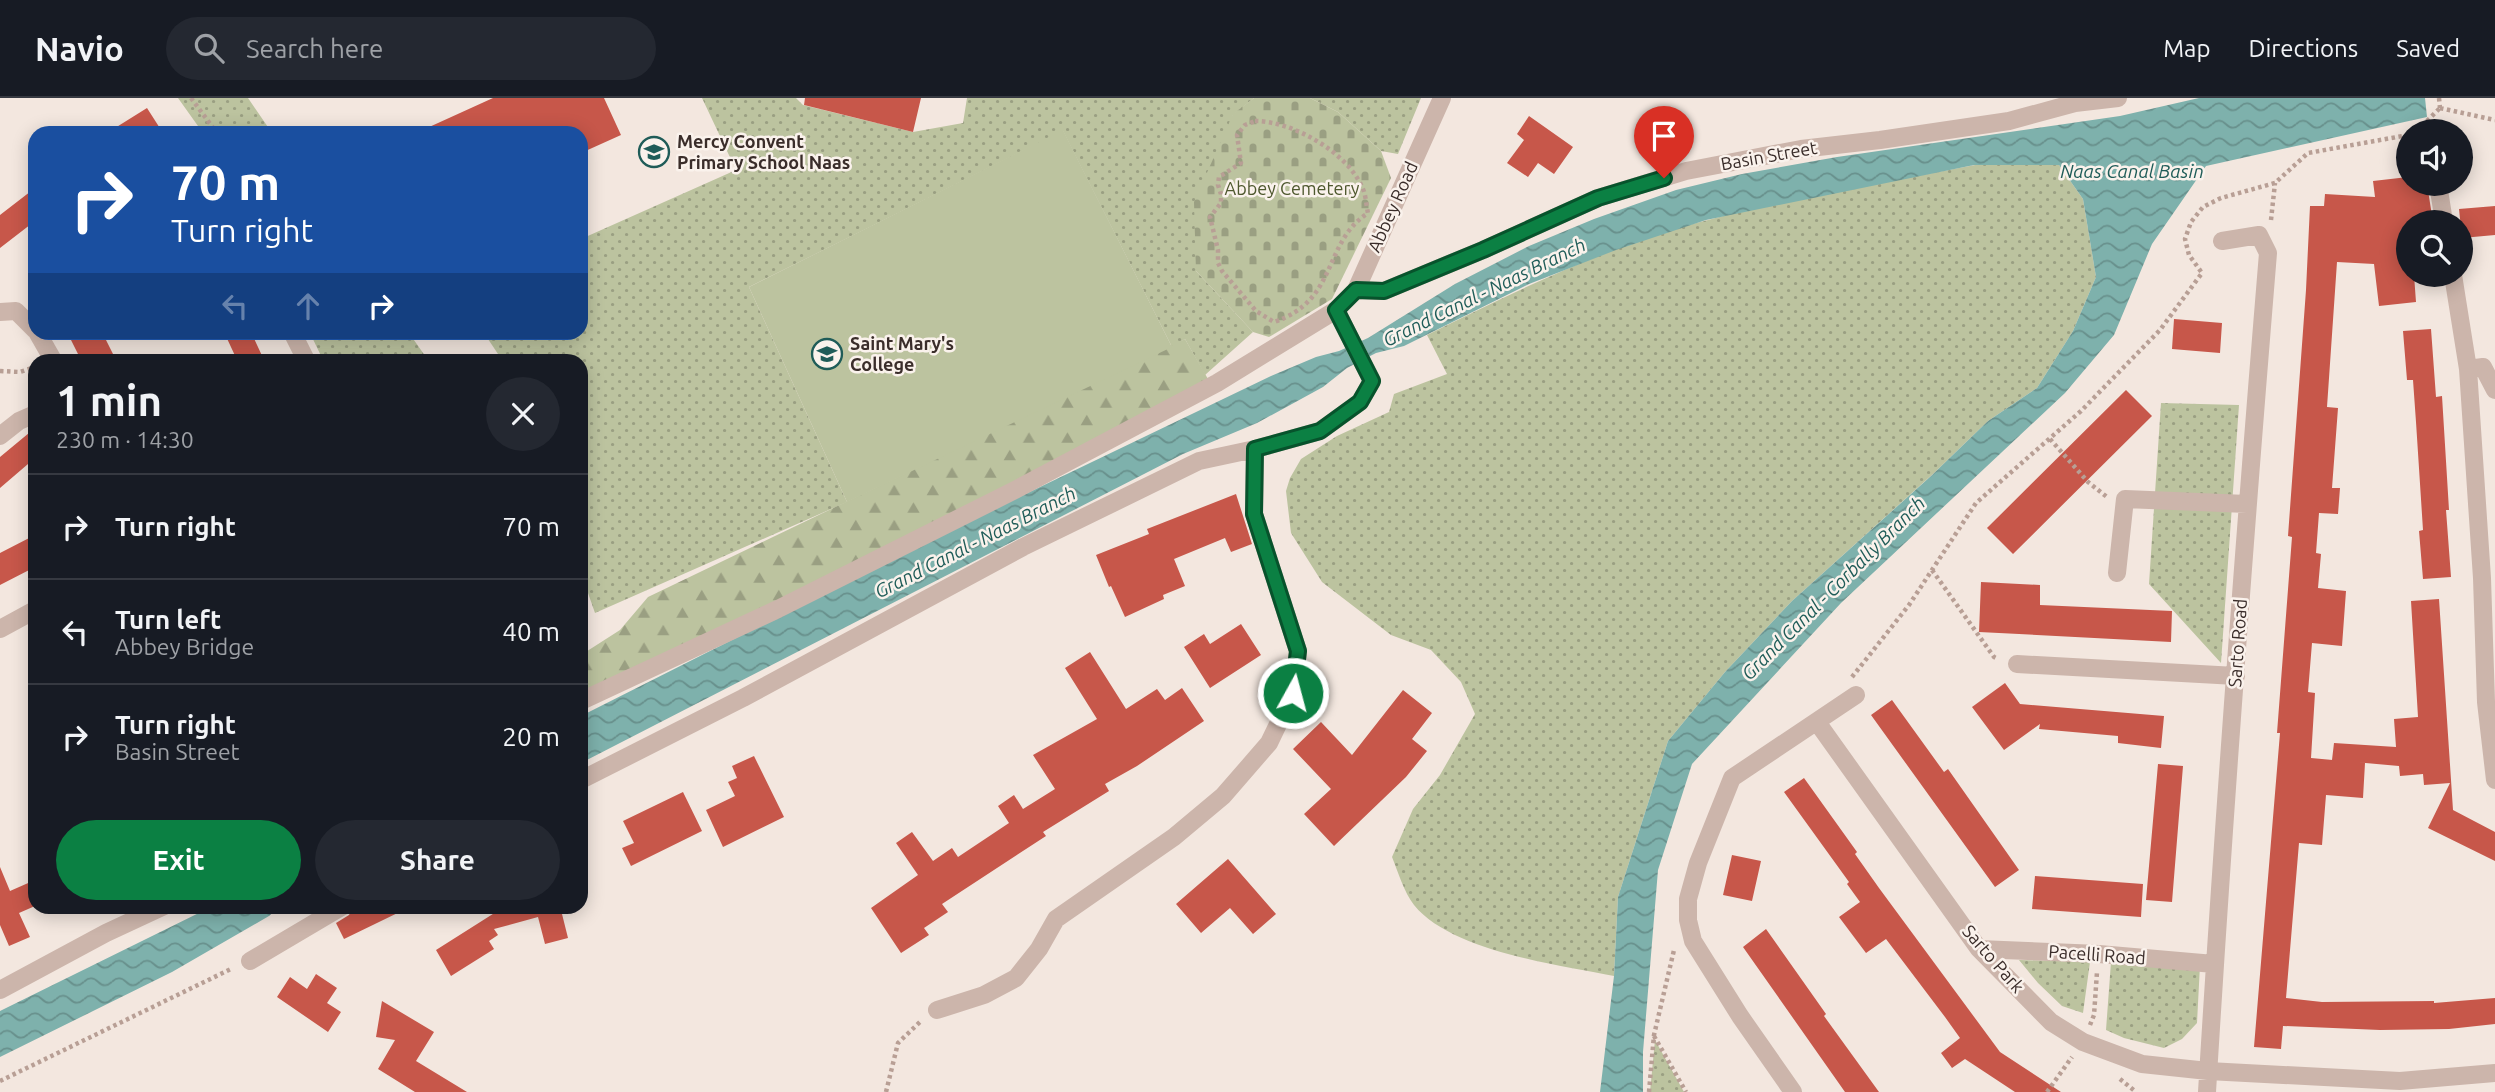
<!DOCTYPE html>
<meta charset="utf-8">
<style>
:root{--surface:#171b24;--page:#242831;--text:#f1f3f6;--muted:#9ea1a6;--line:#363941;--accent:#0b8043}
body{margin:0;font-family:Ubuntu,sans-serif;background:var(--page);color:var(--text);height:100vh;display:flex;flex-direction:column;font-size:26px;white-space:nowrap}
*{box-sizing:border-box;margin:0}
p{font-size:23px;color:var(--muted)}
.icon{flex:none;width:38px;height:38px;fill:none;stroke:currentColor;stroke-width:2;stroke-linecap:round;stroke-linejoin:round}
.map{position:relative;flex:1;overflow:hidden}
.side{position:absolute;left:28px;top:256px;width:560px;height:560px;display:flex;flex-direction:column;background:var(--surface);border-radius:21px;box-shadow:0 4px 18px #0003}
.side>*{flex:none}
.guide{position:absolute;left:28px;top:28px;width:560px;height:214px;border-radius:21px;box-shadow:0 4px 18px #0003;background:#1a4fa0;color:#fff;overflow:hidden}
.tools{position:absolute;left:2396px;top:21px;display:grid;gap:14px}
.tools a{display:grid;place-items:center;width:77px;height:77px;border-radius:50%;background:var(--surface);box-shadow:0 4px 18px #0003;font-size:35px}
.pin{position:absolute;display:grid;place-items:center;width:60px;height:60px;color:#fff;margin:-72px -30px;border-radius:50% 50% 50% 0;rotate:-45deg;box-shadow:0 0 7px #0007}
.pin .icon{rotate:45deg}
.me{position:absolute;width:77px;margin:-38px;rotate:7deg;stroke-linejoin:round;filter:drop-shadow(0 0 5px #0008)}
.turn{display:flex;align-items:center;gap:24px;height:147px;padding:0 28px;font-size:32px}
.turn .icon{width:91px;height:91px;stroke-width:2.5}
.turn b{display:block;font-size:49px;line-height:60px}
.lanes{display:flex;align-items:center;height:66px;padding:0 28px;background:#0003;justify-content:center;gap:35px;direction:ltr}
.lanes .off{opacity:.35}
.round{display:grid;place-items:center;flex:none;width:74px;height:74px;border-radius:37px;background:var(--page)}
.head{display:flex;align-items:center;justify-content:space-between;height:119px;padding:0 28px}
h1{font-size:42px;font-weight:700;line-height:52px}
.action{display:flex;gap:14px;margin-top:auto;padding:14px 28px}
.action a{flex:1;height:80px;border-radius:42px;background:var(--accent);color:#fff;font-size:28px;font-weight:700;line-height:80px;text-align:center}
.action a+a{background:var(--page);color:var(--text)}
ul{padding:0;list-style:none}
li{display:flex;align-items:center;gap:21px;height:105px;padding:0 28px;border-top:2px solid var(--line)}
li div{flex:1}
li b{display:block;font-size:26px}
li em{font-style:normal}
header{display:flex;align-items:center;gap:42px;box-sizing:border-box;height:98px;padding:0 35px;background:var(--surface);border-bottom:2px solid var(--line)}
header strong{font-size:33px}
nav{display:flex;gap:38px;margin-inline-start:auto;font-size:24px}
.search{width:490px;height:63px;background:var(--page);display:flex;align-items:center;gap:18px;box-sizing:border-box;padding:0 24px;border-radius:38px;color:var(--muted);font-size:26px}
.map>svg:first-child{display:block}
.green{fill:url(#green-dots)}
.forest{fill:url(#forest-firs)}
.cemetery{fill:url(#cemetery-stones)}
.pitch{fill:#bcc39f}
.water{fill:url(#water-waves)}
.building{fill:#c7574a}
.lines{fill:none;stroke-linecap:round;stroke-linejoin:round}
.path{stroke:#b89f95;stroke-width:4.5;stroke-dasharray:3.5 3.5;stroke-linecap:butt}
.minor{stroke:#ccb5ab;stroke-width:18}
.route-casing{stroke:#07532c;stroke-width:18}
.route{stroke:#0b8043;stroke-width:12}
.labels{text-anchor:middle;stroke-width:5;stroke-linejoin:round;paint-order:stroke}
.poi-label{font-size:18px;font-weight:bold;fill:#3a2d2a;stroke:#faf2ec;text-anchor:start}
.street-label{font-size:18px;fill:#3a2d2a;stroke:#faf2ec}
.park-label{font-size:18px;fill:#4e582e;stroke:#faf2ec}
.water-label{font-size:19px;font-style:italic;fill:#1f5c58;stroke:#faf2ec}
</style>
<header>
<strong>Navio</strong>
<div class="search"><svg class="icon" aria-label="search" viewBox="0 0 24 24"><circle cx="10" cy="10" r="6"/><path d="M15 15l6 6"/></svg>Search here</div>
<nav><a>Map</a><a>Directions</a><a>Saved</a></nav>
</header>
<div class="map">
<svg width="2495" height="994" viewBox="0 0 2495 994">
<defs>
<pattern id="green-dots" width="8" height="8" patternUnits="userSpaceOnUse" patternTransform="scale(1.75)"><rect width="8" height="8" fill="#bcc39f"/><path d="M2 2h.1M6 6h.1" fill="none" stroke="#9a9f82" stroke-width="1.8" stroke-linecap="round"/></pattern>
<pattern id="forest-firs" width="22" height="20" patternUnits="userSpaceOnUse" patternTransform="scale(1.75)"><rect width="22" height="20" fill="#bcc39f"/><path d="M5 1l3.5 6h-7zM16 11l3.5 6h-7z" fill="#9a9f82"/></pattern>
<pattern id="cemetery-stones" width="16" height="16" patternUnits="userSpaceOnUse" patternTransform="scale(1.75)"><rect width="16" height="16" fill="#bcc39f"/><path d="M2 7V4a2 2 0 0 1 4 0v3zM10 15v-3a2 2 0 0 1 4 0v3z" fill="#9a9f82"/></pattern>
<pattern id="water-waves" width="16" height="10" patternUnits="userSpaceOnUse" patternTransform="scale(1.75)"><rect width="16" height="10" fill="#7eb1ac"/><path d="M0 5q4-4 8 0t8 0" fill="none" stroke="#68908c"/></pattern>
</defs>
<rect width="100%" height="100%" fill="#f3e7df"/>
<path class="green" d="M178,0H248L272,35H203Z
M702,0H796L803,7L913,34L963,25L967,0H1254L1233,17L1196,173L1253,234L1205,277L1185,241L1172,249L1063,33L749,189L847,404L595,515L581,475V262H502L484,235L581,234V141L736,72Z
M1310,0H1421L1398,56L1381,53L1338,14Z
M1975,67H2059L2083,101L2096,179L2073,233L2037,290L1988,323L1934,375L1792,503L1725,574L1668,643L1618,799L1614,878C1558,867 1451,853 1414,807C1404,794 1398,774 1392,759L1413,711L1440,677L1475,616L1461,584L1431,552L1391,537L1322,484L1291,435L1286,393L1290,380L1301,361L1337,338L1389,314L1394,296L1447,276L1427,237C1516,193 1611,146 1708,122C1796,99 1886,84 1975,67Z
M310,235H409L428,262H323Z
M2161,305L2239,307L2221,565L2149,486Z
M2019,862L2090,864L2083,915L2062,908L2038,885Z
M2111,864L2200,867L2197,925L2182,941L2164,950L2124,940L2106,932Z
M1655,942L1684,994H1650Z"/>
<path class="forest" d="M1185,241L1216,295L581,599V557L620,532L648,499Z"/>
<path class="cemetery" d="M1254,0H1310L1338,14L1381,53L1391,80L1332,201L1269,239L1253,234L1196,173L1194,104L1233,16Z"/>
<path class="pitch" d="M1063,32L1172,249L847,404L749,189Z"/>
<path class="water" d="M2199,0H2425L2427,19L2206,68L2152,146L2114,237L2065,295L1841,505L1692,666L1658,772L1643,954V994H1600L1614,878L1618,799L1668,643L1725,574L1792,503L1931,378L1988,323L2037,290L2073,233L2096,179L2083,101L2059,67H1974L1706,122L1616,152L1529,186L1404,248L1376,255L1347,270L1323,289L1257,325L1183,356L581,665V618L934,440L1271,278L1316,259L1339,253L1368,240L1455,186L1529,148L1594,121L1676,92L1742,76L1837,59L2120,18Z
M213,808L279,809L269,818L172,874L0,959V913Z"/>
<path class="building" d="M493,0H604L621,37L581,55V35H416Z
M805,0H921L913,34L804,7Z
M147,10L163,35H107Z
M1529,18L1573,49L1554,76L1538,65L1528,79L1507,65L1524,42L1517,36Z
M2408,79V86H2427L2433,124H2408V177H2414L2416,204L2379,208L2374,166L2337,164L2327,309L2338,310L2332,390H2340L2338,416L2319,415L2316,455L2321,456L2318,490L2346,493L2342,548L2312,545L2308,594L2315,595L2311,660L2365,665L2363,700L2326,697L2322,747L2299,745L2286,900L2322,904L2434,903V905L2495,900V926L2449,931L2380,932L2283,928L2281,951L2254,949L2280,635H2277L2292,439L2288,438L2306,192L2310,108H2324L2325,96L2375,99L2373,83Z
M35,90V123L0,150V117Z
M2495,108V137L2462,140L2459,111Z
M2174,221L2222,225L2220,255L2172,251Z
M2431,231L2436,299L2442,298L2449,412H2446L2451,479L2423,481L2419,433L2423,432L2416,324L2413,282H2407L2403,233Z
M67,234H102L116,262H81Z
M224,234H251L264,262H237Z
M2126,292L2152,318L2013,456L1987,430Z
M35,330V360L0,390V359Z
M1236,396L1252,446L1231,454L1225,440L1174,461L1185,488L1163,497L1164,501L1125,519L1111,488L1109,489L1096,457L1149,436L1147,431Z
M35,437V469L0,487V455Z
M1981,484L2040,487V507L2172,513L2171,544L1979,534Z
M2439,501L2453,712L2495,734V763L2428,730L2450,685L2424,687L2423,676L2400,678L2399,668L2332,662L2334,645L2396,649L2394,621L2418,619L2411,503Z
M1241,526L1261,557L1210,590L1184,549L1204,536L1210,546Z
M1090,554L1126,611L1157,591L1165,602L1182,590L1204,623L1137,668L1105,686L1109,693L1043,734L1046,738L942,806L948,814L924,830L929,837L901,855L871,810L918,777L896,745L912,734L933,763L952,750L958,759L1009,725L998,708L1014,697L1023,711L1055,691L1033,657L1097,621L1065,570Z
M2005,585L2020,606L2164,618L2161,650L2118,645V638L2039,631L2040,626L2004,652L1972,609Z
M1403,592L1432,615L1412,641L1427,653L1406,679L1334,748L1304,716L1331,691L1293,651L1321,624L1352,657Z
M1892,602L1944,674L1948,671L2019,772L1995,789L1871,617Z
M754,658L784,719L723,749L706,712L735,698L728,684L737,680L732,668Z
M2158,666L2183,668L2172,804L2146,802Z
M1804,680L1857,754L1855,756L1879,790L2000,954L2061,994H2015L1965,961L1952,970L1941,955L1960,940L1945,919L1886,841L1866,855L1839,819L1860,804L1847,786L1849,784L1784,694Z
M683,694L702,733L631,768L622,750L634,745L623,723Z
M1732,757L1761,763L1752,803L1723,797Z
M1228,761L1276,816L1253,836L1230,810L1201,835L1176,806Z
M0,769L10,793L35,782V808L19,815L30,839L9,848L0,827Z
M2035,778L2143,786L2141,819L2032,811Z
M354,808H412L344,841L336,825L349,817Z
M495,808H560L568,840L545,846L538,819L494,831L498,837L489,843L494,851L451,878L436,852L496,814Z
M1766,831L1826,916L1824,918L1879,994H1845L1743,849Z
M316,876L337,890L327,905L341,914L328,934L277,899L290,879L307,891Z
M382,903L434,934L416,963L467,994H415L378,971L395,942L376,939Z"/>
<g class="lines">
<path class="path" d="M191,0L217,35
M2439,0L2440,10
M2440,10L2495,22
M1255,23C1292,23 1347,54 1362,89C1366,96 1366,107 1368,115C1322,145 1339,202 1274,224L1256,213L1222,173L1218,165V152L1210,119L1221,105V96L1218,87L1219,79L1241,65L1237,37L1245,27Z
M2417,33L2440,10
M2271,122L2275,85
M0,273L20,274L35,269
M2050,341L2088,384L2107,399
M1932,472L1994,559L1998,561
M1852,579L1909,507L1976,405L2081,313L2160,232L2202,175L2189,157L2185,141L2191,124L2203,109L2221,100L2275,85L2308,55L2408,37
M2090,927L2094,917L2097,874
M1654,938L1686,994
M2120,981L2136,994
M0,983L233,870
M886,994L898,945L921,923
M1649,994L1654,937L1674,852
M2047,994L2072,959"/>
<path class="minor" d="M2438,86L2444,124
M2453,177L2468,271L2482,480L2486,604L2495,682
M1356,192L1384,193L1483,152L1598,100L1686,73L1801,51L1880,42L2009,23L2075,5L2118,0
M0,214L16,213L35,232
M37,234L53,262
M292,234L306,262
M2468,271L2483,269L2495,292
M0,338L19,323L35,316
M2117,475L2125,401L2247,406
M0,531L35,512
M2017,566L2236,578
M581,603L778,511L1015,392L1217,285L1336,212L1356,192L1442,0
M1817,624L1979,851L2051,924L2083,944L2142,966L2208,973L2400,983L2495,975
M581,682L743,600L1023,449L1199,363L1255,351L1320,333L1360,304L1372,283L1336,212
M1979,851L2099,856L2214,866
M250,863L343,808
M0,892L106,835L164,808
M937,912L984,897L1016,880L1039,851L1056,821L1174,739L1223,698L1269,645L1293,595L1298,553L1254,416L1255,351
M1793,994L1740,918L1693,843L1688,822V801L1698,765L1732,680L1856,597
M2207,994C2224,714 2245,434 2268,155L2259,137L2222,143"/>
</g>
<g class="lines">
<g class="route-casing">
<path id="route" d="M1293,595L1298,553L1254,416L1255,351L1320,333L1360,304L1372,283L1336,212L1356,192L1384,193L1483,152L1598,100L1664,80"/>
</g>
<use href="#route" class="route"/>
</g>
<defs>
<g id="school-ring" transform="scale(1.575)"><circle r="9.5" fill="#faf2ec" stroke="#1f5c58" stroke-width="1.5"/><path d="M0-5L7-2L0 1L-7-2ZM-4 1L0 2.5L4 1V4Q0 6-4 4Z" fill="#1f5c58"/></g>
</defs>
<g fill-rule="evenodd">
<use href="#school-ring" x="654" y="54"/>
<use href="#school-ring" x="827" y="256"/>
</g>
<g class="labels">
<g class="poi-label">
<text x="677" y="50">Mercy Convent<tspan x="677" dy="21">Primary School Naas</tspan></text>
<text x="850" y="252">Saint Mary's<tspan x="850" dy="21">College</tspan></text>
</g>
<g class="street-label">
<text transform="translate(1769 58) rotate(-10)" y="6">Basin Street</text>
<text transform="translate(1393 109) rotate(-66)" y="6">Abbey Road</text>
<text transform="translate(2238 545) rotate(-86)" y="6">Sarto Road</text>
<text transform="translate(2097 857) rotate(4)" y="6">Pacelli Road</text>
<text transform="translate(1993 861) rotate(49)" y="6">Sarto Park</text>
</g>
<g class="park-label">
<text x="1292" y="97">Abbey Cemetery</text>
</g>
<g class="water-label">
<text x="2132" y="80">Naas Canal Basin</text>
<text transform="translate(1484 194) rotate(-26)" y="7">Grand Canal - Naas Branch</text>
<text transform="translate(975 444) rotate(-27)" y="7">Grand Canal - Naas Branch</text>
<text transform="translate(1833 490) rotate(-45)" y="7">Grand Canal - Corbally Branch</text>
</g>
</g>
</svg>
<div class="tools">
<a><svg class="icon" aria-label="sound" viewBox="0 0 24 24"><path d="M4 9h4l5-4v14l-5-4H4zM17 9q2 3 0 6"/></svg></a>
<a><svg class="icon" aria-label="search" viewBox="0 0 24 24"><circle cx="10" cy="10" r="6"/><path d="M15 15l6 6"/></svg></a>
</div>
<div class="pin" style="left:1664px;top:80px;background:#d93025"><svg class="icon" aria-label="arrive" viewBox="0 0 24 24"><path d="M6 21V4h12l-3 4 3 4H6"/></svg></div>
<svg class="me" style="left:1293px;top:595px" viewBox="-20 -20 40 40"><circle r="17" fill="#0b8043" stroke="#fff" stroke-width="3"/><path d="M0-11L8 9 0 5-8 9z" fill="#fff"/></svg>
<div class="guide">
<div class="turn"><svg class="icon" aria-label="right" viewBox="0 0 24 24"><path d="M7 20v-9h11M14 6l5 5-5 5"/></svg><div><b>70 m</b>Turn right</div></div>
<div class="lanes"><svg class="icon off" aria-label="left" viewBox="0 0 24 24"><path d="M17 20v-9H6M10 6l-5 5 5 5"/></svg><svg class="icon off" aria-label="ahead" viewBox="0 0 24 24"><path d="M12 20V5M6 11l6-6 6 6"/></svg><svg class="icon" aria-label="right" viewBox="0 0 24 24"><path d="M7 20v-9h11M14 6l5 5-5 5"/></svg></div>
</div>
<section class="side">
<div class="head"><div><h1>1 min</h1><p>230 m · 14:30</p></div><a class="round"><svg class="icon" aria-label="close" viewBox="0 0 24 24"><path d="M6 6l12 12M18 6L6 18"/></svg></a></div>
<ul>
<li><svg class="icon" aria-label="right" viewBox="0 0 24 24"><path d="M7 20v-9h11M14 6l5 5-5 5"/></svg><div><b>Turn right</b></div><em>70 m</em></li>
<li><svg class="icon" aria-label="left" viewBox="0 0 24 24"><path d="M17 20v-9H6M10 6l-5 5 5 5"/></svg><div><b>Turn left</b><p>Abbey Bridge</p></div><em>40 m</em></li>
<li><svg class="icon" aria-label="right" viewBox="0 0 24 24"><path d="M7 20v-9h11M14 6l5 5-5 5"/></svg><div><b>Turn right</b><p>Basin Street</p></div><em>20 m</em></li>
</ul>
<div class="action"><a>Exit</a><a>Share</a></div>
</section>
</div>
